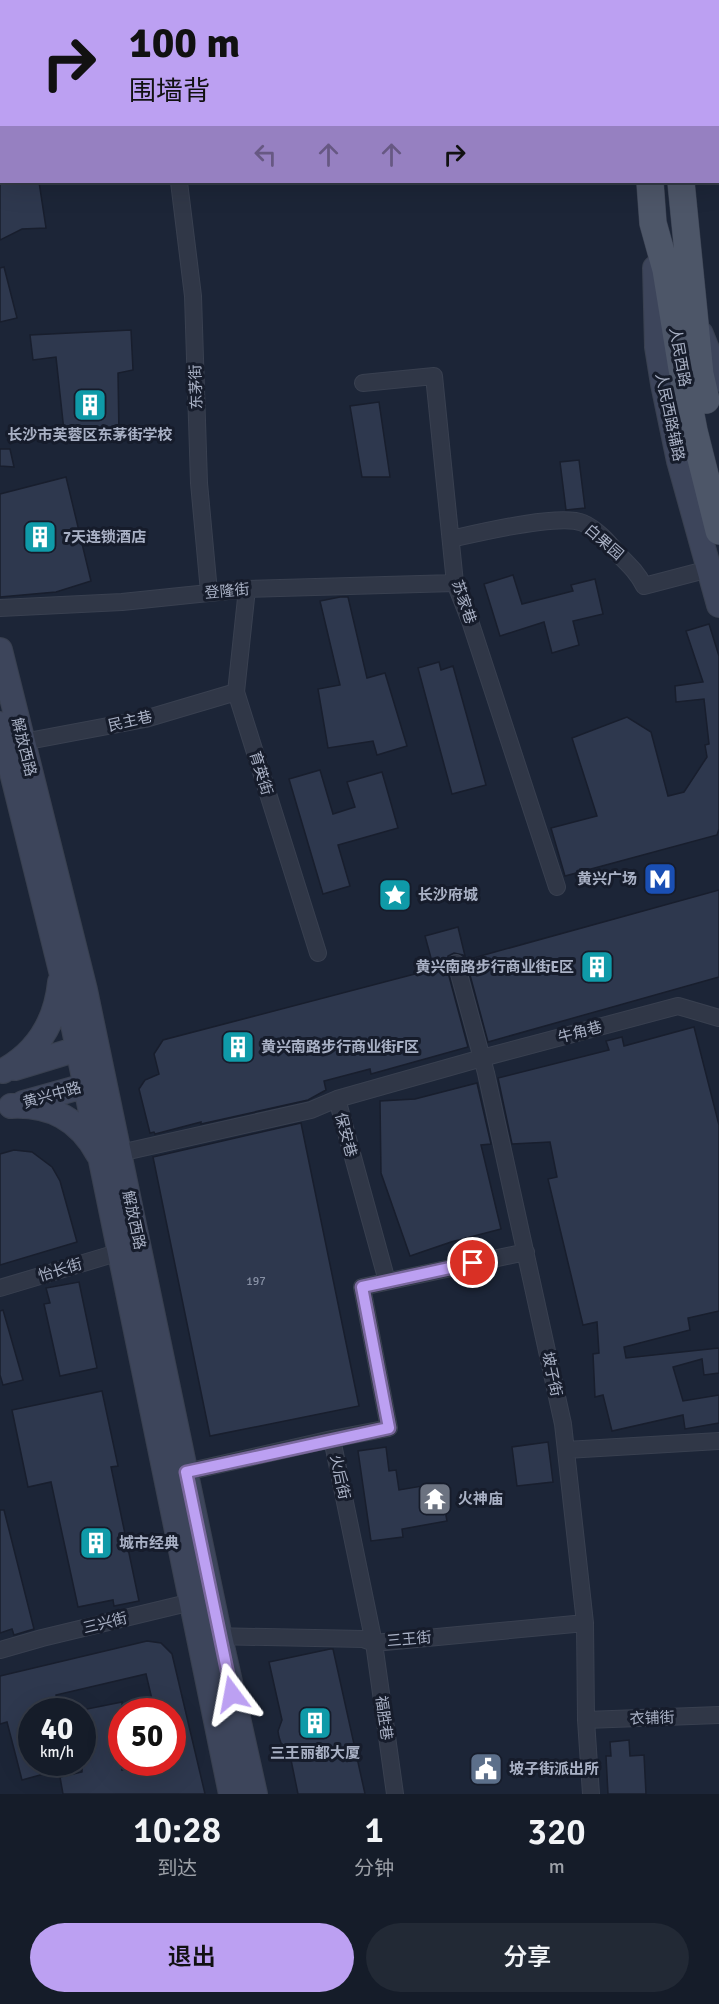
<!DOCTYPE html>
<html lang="zh">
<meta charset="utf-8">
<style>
:root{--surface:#151c29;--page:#222935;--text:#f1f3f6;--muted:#9da1a8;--line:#343a46;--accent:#bca0f2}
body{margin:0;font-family:Signika,"Noto Sans SC",sans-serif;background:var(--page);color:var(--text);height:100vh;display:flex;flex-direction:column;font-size:22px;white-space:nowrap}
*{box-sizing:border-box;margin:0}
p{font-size:20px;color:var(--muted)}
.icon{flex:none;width:33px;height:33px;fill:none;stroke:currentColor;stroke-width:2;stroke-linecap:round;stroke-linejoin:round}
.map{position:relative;height:1794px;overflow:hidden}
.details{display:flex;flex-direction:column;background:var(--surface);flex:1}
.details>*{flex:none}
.hud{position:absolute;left:0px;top:0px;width:720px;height:183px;box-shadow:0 6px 24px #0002,0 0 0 2px var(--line);background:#bca0f2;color:#111;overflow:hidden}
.speed{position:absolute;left:18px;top:1698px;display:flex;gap:12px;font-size:30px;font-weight:700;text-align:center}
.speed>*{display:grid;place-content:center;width:78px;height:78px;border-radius:50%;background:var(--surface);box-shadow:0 6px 24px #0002,0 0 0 2px var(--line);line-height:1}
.speed small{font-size:15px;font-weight:400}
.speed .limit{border:9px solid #d22;background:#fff;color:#111}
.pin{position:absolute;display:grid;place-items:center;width:51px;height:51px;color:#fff;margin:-26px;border:3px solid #fff;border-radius:50%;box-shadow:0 2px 6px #0007}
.me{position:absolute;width:66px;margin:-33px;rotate:347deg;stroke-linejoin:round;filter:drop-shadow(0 0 4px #0008)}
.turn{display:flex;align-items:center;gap:21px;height:126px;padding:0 30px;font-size:27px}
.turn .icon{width:78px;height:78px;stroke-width:2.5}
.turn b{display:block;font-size:42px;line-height:51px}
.lanes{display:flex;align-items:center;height:57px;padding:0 30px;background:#0003;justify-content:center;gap:30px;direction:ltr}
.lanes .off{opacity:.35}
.eta{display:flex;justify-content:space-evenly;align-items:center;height:102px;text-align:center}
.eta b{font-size:36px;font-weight:600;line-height:42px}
.action{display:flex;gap:12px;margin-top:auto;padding:12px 30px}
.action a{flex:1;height:69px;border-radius:36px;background:var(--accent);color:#111;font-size:24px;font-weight:600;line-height:69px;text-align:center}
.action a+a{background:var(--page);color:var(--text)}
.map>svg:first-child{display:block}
.medical{fill:#2c2838}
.building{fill:#2e384e;stroke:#181e2d;stroke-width:1.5}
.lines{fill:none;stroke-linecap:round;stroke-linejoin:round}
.street-casing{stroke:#394050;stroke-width:18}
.secondary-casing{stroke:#394050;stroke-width:26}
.primary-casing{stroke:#394050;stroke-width:28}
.street{stroke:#303747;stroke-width:16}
.secondary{stroke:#3d455b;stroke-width:24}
.primary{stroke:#4d5668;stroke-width:27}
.route-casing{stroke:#7a689d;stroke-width:15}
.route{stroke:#bca0f2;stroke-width:10}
.labels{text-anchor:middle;stroke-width:6;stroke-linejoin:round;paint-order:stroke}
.number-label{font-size:12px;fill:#8891a5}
.street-label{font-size:15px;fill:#a9b1c5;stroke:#161c2b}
.poi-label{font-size:15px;font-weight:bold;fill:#a9b1c5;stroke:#161c2b;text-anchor:start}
</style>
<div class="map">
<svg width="719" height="1794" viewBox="0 0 719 1794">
<rect width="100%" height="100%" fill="#1c2537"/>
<path class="medical" d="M0,0H141V1L2,2L0,63Z"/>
<path class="building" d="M0,182H39L46,228L22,229L0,240Z
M4,267L17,318L0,322V268Z
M131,330L133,370L118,373L119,436L65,440L56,357L33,360L30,335Z
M379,402L390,477H362L350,406Z
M0,449H10L14,467L0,466Z
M579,460L585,508L566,510L560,462Z
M66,477L91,581L56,592L0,597V494Z
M513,575L522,604L573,591L571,585L595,579L603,614L573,621L579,645L552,653L544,622L500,636L484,584Z
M340,597H348L367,678L385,673L407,746L377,755L373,741L328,748L318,689L340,685L320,601Z
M709,624L719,656V829L717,835L565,876L551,828L597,816L572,738L627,717L651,732L668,796L684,792L707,757L705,745L709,744L704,699L676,702L675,686L703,682L686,631Z
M439,662L441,670L453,666L486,785L452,794L418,668Z
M320,770L333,814L355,807L347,782L382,772L398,828L338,845L350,886L323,894L289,779Z
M719,890V977L488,1042L466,960L463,955L454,953L448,956L446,965L468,1047L371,1074L370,1069L324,1081L326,1090L308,1100L201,1124V1122L155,1134L154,1132L150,1133L139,1089L145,1080L159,1074L154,1054L163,1040L434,969L425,936L458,927L466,960Z
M694,1027L719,1125V1311L688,1318L690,1330L624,1347L626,1358L719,1348V1373L704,1375L702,1359L673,1367L683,1401L719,1395V1423L685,1429L683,1415L612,1431L603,1395L595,1397L593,1354L599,1353L597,1322L583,1325L548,1179L557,1177L550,1142L512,1144L498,1078L609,1050L606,1041L622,1037L624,1046Z
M477,1083L491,1144L481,1145L501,1229L451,1242L410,1256L381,1173L380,1101L415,1099Z
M301,1123L359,1406L210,1436L153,1157Z
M14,1150L32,1152L52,1167L60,1181L77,1242L0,1265V1154Z
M79,1282L97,1368L60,1376L44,1304L50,1303L46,1288Z
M3,1310L23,1380L3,1385L0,1375V1311Z
M102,1391L118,1466L111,1467L139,1601L114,1606L113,1600L78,1607L51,1482L28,1487L12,1410Z
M548,1442L553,1482L517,1486L512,1447Z
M386,1447L389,1471L396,1470L399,1490L440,1483L447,1521L402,1529L403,1537L371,1541L358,1451Z
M0,1510H4L34,1629L14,1635L12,1629L0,1633Z
M147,1641L161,1643L172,1654L205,1794H63L60,1777L82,1772V1710L122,1702V1770L155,1762H172V1712H155L146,1674L56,1695L60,1710L32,1712V1762H73V1766L22,1780L7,1722L0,1724V1676Z
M330,1649H333L365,1794H298L289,1750L281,1743L279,1737L278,1731L282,1720L269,1662Z
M629,1740L630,1756L644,1755L646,1794H608L606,1756H611L610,1742Z"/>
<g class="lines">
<g class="street-casing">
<path id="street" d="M154,0V2
M179,182L193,296L199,483L209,592
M363,383L434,376L455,583L470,621L557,887
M451,539C478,533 559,513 583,523C597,529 609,543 618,554C628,564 638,573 644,586L709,569
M247,589L236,692L318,953
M0,608L122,602L247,589L455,583
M23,742L145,719L236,692
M456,963L486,1073L563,1424L585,1623L586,1720L591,1794
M120,1153L311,1110L337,1099
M387,1281L337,1099L482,1058L678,1006L719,1018
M0,1288L120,1252
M566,1450L719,1441
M186,1472L332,1439
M210,1636L363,1639L374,1643L585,1623
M0,1650L42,1638L200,1600
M586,1720L719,1715
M395,1794L374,1643L332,1439L389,1428L362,1287L526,1252"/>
</g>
<g class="secondary-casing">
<path id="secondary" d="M431,2L438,0
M584,2L592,0
M0,87H2
M0,111H2
M655,268L657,347L663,384L679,461L719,605
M701,334L719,379
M0,650L85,990L220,1637L255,1794
M0,724L67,995L231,1794
M15,1068L94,1044
M3,1071C38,1052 56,1021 60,982
M23,1103L102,1081
M11,1106C50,1104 79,1119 98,1154"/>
</g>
<g class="primary-casing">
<path id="primary" d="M642,2V0
M677,2V0
M718,12H719
M650,182L653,223L666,270L682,369L694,431L719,531
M681,182L700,374L706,400"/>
</g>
<use href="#street" class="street"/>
<use href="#secondary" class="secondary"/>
<use href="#primary" class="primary"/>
</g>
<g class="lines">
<g class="route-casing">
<path id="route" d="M232,1694L186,1472L389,1428L362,1287L473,1263"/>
</g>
<use href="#route" class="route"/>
</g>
<defs>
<g id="building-square" transform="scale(1.725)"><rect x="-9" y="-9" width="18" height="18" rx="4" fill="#0f9aa8" stroke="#161c2b"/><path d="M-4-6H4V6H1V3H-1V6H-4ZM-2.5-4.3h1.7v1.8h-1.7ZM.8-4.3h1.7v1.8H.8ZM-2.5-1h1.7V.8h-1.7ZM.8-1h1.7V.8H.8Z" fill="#fff"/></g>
<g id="metro-square" transform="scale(1.725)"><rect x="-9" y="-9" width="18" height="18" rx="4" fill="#1a4fb4" stroke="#161c2b"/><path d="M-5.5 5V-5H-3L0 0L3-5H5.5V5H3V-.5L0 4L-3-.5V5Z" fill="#fff"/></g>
<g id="sight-square" transform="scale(1.725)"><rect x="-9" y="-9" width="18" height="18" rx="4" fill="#0f9aa8" stroke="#161c2b"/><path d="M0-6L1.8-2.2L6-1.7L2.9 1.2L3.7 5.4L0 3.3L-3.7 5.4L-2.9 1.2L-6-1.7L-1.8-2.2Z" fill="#fff"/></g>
<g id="temple-square" transform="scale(1.725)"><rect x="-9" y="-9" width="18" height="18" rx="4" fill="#6b7280" stroke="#161c2b"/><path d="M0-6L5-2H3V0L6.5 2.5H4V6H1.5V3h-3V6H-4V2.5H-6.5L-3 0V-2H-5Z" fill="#fff"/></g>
<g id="civic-square" transform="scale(1.725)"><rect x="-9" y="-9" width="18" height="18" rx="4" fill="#5c6f8a" stroke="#161c2b"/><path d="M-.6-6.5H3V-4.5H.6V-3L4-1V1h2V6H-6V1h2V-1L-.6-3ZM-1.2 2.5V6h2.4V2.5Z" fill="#fff"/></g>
</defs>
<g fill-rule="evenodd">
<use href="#building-square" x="90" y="405"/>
<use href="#building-square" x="40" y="537"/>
<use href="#metro-square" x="660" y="879"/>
<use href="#sight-square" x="395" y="895"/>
<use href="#building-square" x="597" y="967"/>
<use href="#building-square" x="238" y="1047"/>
<use href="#temple-square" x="435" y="1499"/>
<use href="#building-square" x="96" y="1543"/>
<use href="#building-square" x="315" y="1723"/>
<use href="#civic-square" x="486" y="1769"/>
</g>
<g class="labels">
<g class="number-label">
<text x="256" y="1285">197</text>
</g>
<g class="street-label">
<text transform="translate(680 357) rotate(80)" y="5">人民西路</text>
<text transform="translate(196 387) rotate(-92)" y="5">东茅街</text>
<text transform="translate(670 417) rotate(78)" y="5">人民西路辅路</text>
<text transform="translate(604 542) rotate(41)" y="5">白果园</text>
<text transform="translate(227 591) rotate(-5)" y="5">登隆街</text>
<text transform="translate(464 602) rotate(71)" y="5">苏家巷</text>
<text transform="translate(130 721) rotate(-13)" y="5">民主巷</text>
<text transform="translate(24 747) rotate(76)" y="5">解放西路</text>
<text transform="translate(261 773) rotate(73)" y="5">育英街</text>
<text transform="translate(580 1032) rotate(-15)" y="5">牛角巷</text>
<text transform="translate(52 1095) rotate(-16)" y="5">黄兴中路</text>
<text transform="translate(346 1135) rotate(75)" y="5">保安巷</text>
<text transform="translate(134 1220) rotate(78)" y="5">解放西路</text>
<text transform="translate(60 1270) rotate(-17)" y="5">怡长街</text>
<text transform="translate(552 1374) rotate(78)" y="5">坡子街</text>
<text transform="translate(340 1477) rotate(78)" y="5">火后街</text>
<text transform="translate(105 1623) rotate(-14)" y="5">三兴街</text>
<text transform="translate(409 1639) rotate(-5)" y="5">三王街</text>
<text transform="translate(384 1718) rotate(82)" y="5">福胜巷</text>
<text transform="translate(652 1718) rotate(-2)" y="5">衣铺街</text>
</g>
<g class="poi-label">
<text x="90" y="440" text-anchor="middle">长沙市芙蓉区东茅街学校</text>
<text x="63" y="542">7天连锁酒店</text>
<text x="637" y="884" text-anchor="end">黄兴广场</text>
<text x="418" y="900">长沙府城</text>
<text x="574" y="972" text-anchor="end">黄兴南路步行商业街E区</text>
<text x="261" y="1052">黄兴南路步行商业街F区</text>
<text x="458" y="1504">火神庙</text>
<text x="119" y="1548">城市经典</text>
<text x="315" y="1758" text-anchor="middle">三王丽都大厦</text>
<text x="509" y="1774">坡子街派出所</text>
</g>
</g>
</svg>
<div class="speed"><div>40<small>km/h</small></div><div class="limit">50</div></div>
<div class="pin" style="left:473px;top:1263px;background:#d93025"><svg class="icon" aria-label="arrive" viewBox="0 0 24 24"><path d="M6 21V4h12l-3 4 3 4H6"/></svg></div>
<svg class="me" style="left:232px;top:1694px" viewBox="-20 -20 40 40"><path d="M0-17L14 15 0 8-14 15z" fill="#bca0f2" stroke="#fff" stroke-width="4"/></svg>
<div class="hud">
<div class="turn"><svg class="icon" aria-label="right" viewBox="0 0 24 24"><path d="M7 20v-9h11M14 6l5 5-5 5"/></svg><div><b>100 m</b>围墙背</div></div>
<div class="lanes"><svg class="icon off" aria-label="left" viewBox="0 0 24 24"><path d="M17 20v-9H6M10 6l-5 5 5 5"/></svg><svg class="icon off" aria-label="ahead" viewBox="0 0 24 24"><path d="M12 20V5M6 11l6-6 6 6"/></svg><svg class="icon off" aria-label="ahead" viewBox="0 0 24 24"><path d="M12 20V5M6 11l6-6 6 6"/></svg><svg class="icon" aria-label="right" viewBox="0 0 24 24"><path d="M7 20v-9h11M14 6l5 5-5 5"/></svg></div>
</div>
</div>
<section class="details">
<div class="eta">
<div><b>10:28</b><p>到达</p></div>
<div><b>1</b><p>分钟</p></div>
<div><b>320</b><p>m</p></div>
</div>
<div class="action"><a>退出</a><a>分享</a></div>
</section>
